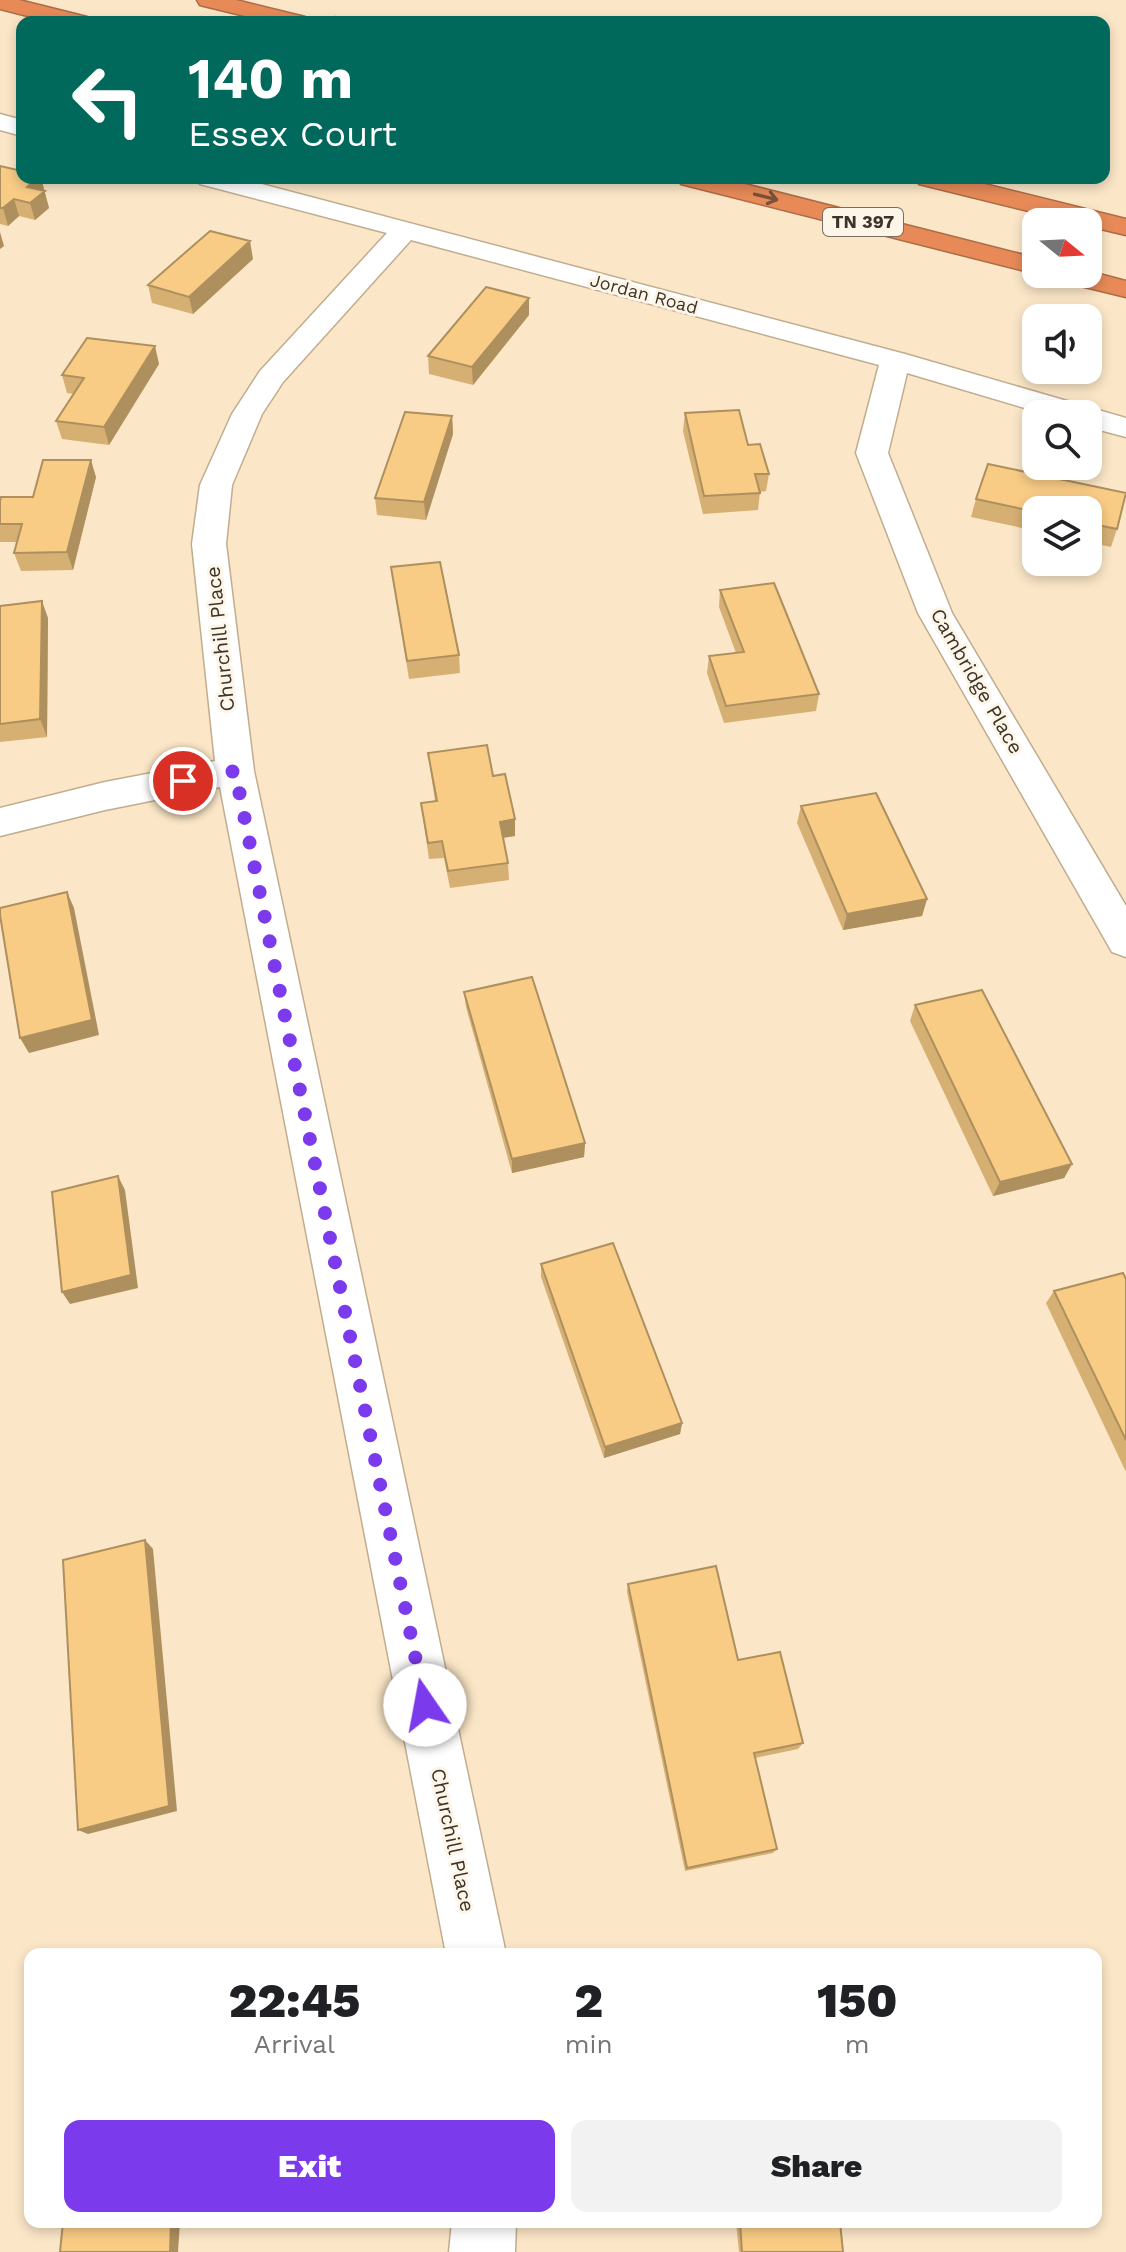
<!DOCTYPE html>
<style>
:root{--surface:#fff;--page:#f2f2f2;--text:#202124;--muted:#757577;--accent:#7c3aed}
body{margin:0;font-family:"Work Sans",sans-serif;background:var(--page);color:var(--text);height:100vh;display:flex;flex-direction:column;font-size:30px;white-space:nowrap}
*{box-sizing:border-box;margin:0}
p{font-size:26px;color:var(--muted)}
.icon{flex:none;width:44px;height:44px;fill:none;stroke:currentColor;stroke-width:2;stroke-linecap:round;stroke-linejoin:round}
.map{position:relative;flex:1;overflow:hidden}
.sheet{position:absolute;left:24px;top:1948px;width:1078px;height:280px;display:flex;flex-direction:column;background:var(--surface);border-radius:16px;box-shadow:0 4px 12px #0003}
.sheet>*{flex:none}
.guide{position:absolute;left:16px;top:16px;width:1094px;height:168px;border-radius:16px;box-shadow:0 4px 12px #0003;background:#00695c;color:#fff;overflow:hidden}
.needle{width:52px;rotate:108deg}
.tools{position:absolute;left:1022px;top:208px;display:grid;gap:16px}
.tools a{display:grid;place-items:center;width:80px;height:80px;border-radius:16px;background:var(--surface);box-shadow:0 4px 12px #0003;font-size:40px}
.pin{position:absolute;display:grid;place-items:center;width:68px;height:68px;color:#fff;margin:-34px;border:4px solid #fff;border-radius:50%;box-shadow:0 2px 8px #0007}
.me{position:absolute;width:88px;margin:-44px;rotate:348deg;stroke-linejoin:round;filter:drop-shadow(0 0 6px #0008)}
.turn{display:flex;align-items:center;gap:28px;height:168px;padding:0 40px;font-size:36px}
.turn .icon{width:104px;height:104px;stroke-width:2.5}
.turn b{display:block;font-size:56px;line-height:68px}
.eta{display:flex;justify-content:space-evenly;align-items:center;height:136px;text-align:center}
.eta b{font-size:48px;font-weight:800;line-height:56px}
.action{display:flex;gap:16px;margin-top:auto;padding:16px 40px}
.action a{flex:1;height:92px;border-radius:16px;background:var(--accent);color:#fff;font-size:32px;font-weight:800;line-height:92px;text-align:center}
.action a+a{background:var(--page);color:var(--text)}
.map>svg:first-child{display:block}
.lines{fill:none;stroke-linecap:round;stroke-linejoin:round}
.street-casing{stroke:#c0ad8f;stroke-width:3}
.highway-casing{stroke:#ab6c47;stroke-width:3}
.path{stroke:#b7a78f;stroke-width:3;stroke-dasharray:4 2;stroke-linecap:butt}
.street{fill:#fff;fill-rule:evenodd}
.highway{fill:#e78a58;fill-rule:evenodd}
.wall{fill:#d6af73}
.shaded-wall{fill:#ae8f5e}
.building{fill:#f9cc86;stroke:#ae8f5e;stroke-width:2}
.oneway{stroke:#785239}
.route{stroke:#7c3aed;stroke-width:14;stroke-dasharray:0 25.2}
.labels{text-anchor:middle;stroke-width:6;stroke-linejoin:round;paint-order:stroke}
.shield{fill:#fef5e9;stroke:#766e62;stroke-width:2}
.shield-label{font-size:18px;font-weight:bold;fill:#3c3428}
.far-street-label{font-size:18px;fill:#3c3428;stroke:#fef5e9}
.street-label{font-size:20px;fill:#3c3428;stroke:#fef5e9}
</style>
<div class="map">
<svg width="1126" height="2252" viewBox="0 0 1126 2252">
<rect width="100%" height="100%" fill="#fbe6c7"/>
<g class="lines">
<g class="street-casing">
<path id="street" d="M0,114L22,120V136L0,130Z
M196,178H239L905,354L1126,418V437L1088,427V414H1045L907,373L888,453L952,613L1126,906V957L1112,952L918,613L856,453L879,365L411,240L283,382L262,414L232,485L226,544L254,771L506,1954H446L220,787L105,810L0,836V808L105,782L215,761L192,544L200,485L232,414L260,371L387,233L200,184Z
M452,2222H516L515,2252H449Z"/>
</g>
<g class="highway-casing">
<path id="highway" d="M0,0H19L87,17L91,22H51L0,9Z
M197,0H236L305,17L309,22H269L200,5Z
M677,178H721L1036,258L1037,274L681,184Z
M915,178H960L1126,219V235L1088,226V222H1073L919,184Z
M1088,271L1126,281V297L1056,280L1052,274H1088Z"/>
</g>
<path class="path" d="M334,17L355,22"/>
<use href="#street" class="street"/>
<use href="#highway" class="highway"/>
</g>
<path class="wall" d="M0,166L22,178H41L49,208L35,220L19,216L8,226L0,224Z
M253,259L193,314L152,303L148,285Z
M529,315L473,385L429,374L428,356Z
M159,364L109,445L62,439L56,421L74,394L67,393L62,375Z
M685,413L748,445L769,474L766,491L760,492L758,510L703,514L683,431Z
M452,416L453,434L426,520L377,515L375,498Z
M988,464L1126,493L1117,529L1111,547L1088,542V510H1036V531L971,517L976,499Z
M96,477L73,570L21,571L14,553L17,542H0V501L33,497Z
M391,567L459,655L460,673L409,679Z
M720,590L819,694L816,711L724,723L707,673L709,656L736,653L719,607Z
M0,606L48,618L47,737L0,742Z
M428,753L493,776L515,836L503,838L508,863L509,880L450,888L444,858L429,859L421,803L435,801Z
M801,806L927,899L922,916L843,930L797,823Z
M464,992L585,1143L584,1157L512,1173L466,1007Z
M915,1005L1072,1164L1064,1178L993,1196L910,1021Z
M541,1264L682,1423L680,1434L604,1458L541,1277Z
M1126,1279V1472L1046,1303L1054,1291Z
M628,1584L738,1660L803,1743L798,1749L755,1758L777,1849L773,1853L685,1871L627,1592Z
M736,2222H840L843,2252H739Z"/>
<path class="shaded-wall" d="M38,178H41L49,208L35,220L30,203L27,187Z
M14,199L19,216L8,226L3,208Z
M0,232L4,246L0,249Z
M250,241L253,259L193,314L189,297Z
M529,298V315L473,385L472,367Z
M155,346L159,364L109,445L104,427Z
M452,416L453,434L426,520L424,502Z
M91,460L96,477L73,570L67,552Z
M42,601L48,618L47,737L40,719Z
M515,819V836L501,838L500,822Z
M67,892L74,908L99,1035L29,1053L20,1038Z
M927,899L922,916L843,930L847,914Z
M585,1143L584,1157L512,1173V1159Z
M1072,1164L1064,1178L993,1196L1000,1182Z
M118,1176L125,1190L138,1288L70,1304L62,1292Z
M682,1423L680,1434L604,1458L605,1447Z
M145,1540L153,1549L177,1811L88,1834L78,1830Z
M171,2222H180L178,2252H170Z"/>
<path class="building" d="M0,166L22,171V178H38L27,187L45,191L30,203L14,199L3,208H0Z
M210,231L250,241L189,297L148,285Z
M486,287L529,298L472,367L428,356Z
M87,338L155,346L104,427L56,421L84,378L62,375Z
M739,410L748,445L760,444L769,474H755L760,493L704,496L685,413Z
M405,412L452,416L424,502L375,498Z
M43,460H91L67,552L14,553L22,524H0V501L1,497H33Z
M988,464L1126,493L1117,529L1088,523V510H1036V512L976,499Z
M440,562L459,655L407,661L391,567Z
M774,583L819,694L726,706L709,656L744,652L720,590Z
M42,601L40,719L0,724V606Z
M487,745L493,776L505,774L515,819L500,822L508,863L448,871L442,841L428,843L421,803L437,801L428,753Z
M876,793L927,899L847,914L801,806Z
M67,892L92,1020L20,1038L0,915V908Z
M532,977L585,1143L512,1159L464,992Z
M982,990L1072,1164L1000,1182L915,1005Z
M118,1176L131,1275L62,1292L52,1192Z
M613,1243L682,1423L605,1447L541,1264Z
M1123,1273L1126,1279V1440L1054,1291Z
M145,1540L169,1806L78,1830L63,1560Z
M716,1566L738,1660L780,1652L803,1743L754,1753L777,1849L687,1868L628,1584Z
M63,2222H171L170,2252H60Z
M740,2222H840L843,2252H742Z"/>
<defs><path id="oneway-shaft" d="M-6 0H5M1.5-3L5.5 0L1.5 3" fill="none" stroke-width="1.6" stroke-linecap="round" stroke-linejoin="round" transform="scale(2)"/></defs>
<use class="oneway" href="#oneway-shaft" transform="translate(766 197) rotate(14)"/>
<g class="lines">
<path class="route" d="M183,781L235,771L425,1705"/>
</g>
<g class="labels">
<rect class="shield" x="823" y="208" width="80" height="28" rx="6"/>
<g class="shield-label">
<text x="863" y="228">TN 397</text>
</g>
<g class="far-street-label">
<text transform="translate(644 294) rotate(15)" y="6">Jordan Road</text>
</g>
<g class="street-label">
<text transform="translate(220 639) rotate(-96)" y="7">Churchill Place</text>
<text transform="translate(977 681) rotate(60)" y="7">Cambridge Place</text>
<text transform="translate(453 1840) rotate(78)" y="7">Churchill Place</text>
</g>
</g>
</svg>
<div class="tools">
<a><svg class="needle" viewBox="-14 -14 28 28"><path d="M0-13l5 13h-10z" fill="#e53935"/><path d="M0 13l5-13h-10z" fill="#757577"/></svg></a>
<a><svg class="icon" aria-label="sound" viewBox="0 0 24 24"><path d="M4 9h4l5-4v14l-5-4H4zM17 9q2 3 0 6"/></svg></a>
<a><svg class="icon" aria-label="search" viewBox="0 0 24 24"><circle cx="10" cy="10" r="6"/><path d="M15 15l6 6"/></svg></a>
<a><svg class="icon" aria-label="layers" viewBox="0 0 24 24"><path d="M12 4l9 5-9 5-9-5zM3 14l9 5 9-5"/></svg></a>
</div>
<div class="pin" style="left:183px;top:781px;background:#d93025"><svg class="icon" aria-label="arrive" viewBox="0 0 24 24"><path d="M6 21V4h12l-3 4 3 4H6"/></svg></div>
<svg class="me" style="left:425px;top:1705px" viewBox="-20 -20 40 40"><circle r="19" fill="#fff"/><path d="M0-13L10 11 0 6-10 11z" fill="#7c3aed"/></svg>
<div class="guide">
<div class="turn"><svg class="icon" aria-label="left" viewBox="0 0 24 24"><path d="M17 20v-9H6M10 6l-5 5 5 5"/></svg><div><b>140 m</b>Essex Court</div></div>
</div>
<section class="sheet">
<div class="eta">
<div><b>22:45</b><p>Arrival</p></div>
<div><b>2</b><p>min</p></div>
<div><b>150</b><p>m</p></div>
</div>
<div class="action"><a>Exit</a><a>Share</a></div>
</section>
</div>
